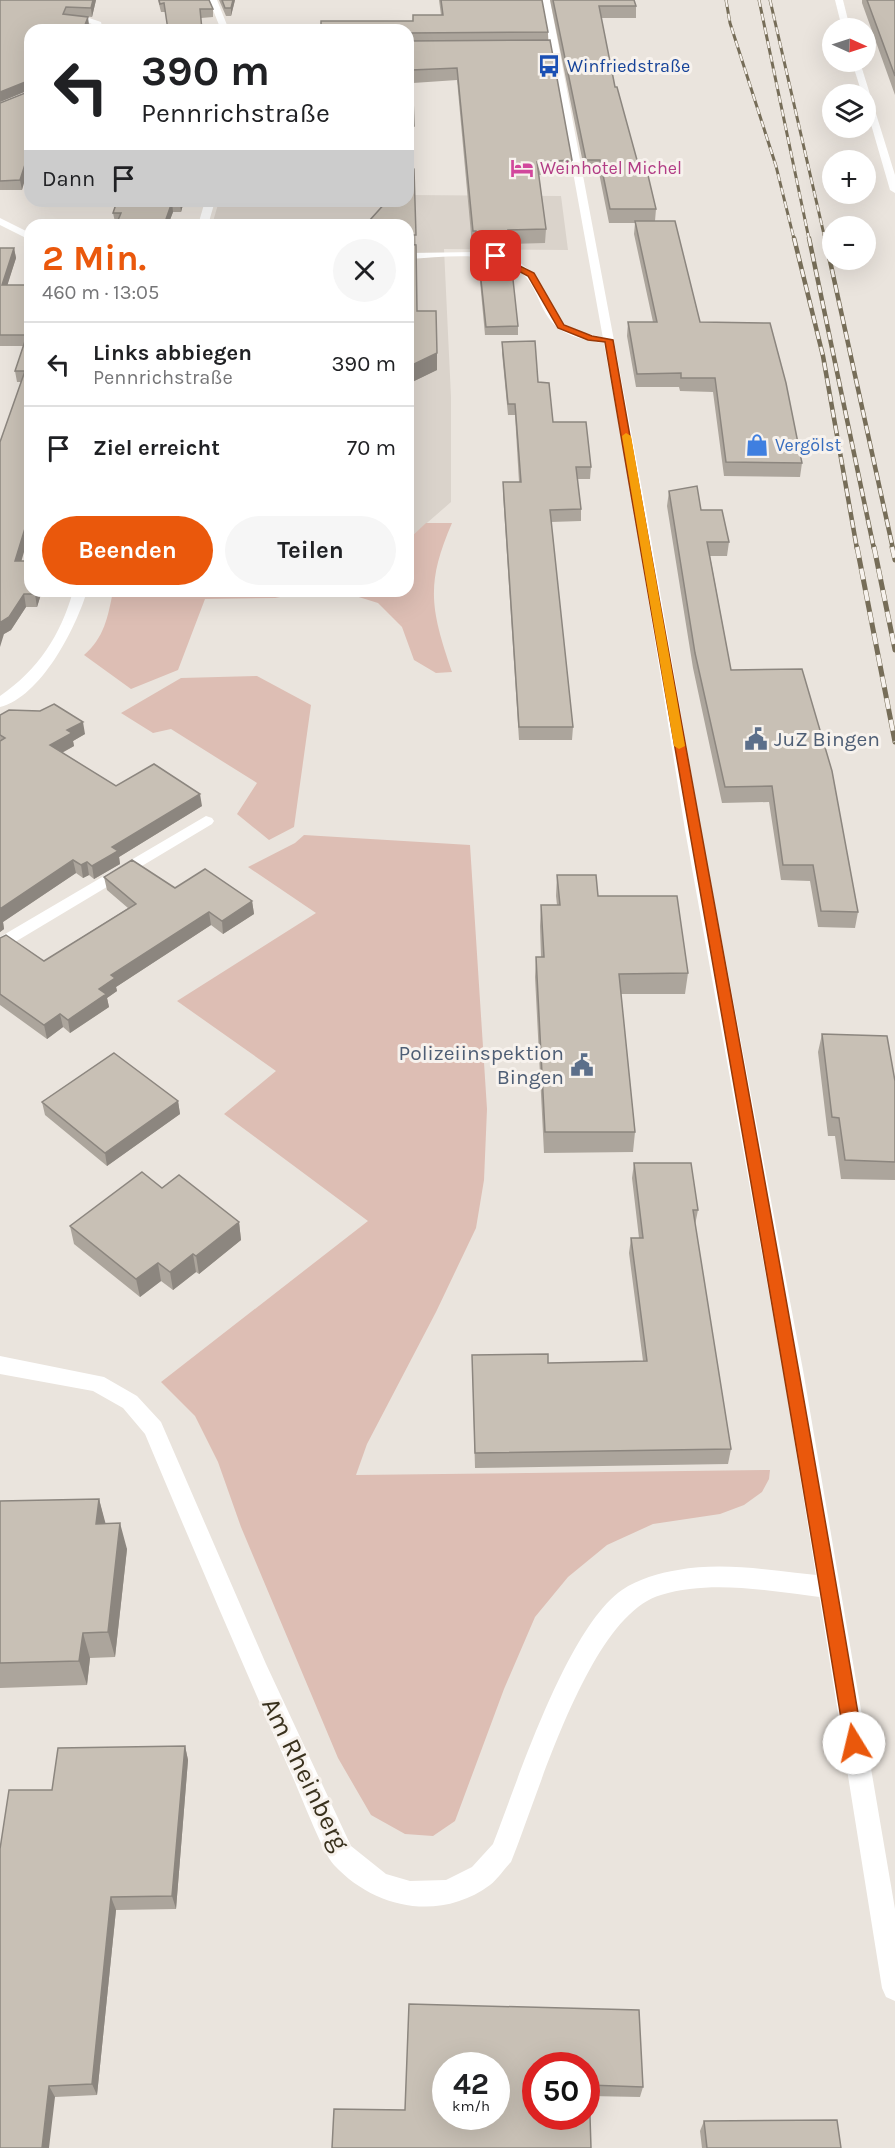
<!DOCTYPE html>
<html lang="de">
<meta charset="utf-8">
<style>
:root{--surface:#fff;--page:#f6f6f6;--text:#202124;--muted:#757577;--line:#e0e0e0;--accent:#ea580c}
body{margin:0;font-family:Karla,sans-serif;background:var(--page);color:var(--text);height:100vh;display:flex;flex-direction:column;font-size:22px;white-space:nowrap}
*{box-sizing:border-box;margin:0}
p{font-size:20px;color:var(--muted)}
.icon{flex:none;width:33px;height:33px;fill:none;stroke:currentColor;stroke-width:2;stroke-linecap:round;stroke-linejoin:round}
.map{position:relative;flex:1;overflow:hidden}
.side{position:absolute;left:24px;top:219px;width:390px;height:378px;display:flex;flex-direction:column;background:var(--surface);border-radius:18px;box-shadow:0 6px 24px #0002}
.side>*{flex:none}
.top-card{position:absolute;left:24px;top:24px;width:390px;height:183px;border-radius:18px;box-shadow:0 6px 24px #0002;background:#fff;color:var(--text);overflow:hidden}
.needle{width:39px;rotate:93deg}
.tools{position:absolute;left:822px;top:18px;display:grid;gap:12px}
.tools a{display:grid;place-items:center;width:54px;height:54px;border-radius:50%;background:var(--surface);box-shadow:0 6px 24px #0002;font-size:30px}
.speed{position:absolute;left:432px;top:2052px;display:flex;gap:12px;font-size:30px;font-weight:700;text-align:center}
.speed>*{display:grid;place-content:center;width:78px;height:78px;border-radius:50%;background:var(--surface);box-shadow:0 6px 24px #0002;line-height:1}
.speed small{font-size:15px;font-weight:400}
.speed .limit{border:9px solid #d22;background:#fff;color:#111}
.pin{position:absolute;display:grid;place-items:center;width:51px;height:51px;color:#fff;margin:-26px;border-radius:12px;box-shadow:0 3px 9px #0006}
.me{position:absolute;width:66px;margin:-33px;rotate:351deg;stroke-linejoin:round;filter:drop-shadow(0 0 4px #0008)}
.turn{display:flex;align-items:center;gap:21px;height:126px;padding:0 18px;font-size:27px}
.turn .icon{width:78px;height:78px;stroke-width:2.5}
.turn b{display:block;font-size:42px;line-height:51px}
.then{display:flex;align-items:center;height:57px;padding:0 18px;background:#0003;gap:12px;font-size:22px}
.round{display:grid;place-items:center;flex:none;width:63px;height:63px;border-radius:32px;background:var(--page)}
.headline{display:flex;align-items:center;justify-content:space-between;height:102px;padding:0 18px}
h1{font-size:36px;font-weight:700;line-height:45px;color:var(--accent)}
.cta{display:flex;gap:12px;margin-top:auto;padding:12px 18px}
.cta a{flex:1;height:69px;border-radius:36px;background:var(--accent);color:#fff;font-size:24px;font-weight:700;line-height:69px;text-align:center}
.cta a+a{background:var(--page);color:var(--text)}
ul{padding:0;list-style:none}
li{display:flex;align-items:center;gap:18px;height:84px;padding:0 18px;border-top:2px solid var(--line)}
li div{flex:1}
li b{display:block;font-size:22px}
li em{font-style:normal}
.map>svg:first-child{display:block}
.built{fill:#dad3cb}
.green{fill:#ddbeb4}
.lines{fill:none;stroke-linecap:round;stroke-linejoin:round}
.minor{fill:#fff;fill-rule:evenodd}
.secondary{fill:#fff;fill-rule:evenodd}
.rail-far2-casing{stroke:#766d58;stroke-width:3}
.rail-far1-casing{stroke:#766d58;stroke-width:4.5}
.rail-casing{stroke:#766d58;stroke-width:5}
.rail-far2{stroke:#f7f2ed;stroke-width:2;stroke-dasharray:7;stroke-linecap:butt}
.rail-far1{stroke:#f7f2ed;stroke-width:3;stroke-dasharray:8;stroke-linecap:butt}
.rail{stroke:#f7f2ed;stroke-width:4;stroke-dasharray:11;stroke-linecap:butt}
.wall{fill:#aca59c}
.shaded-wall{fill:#8c867f}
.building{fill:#c8c0b5;stroke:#8c867f;stroke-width:1.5;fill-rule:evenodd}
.route{fill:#ea580c;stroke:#983908;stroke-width:1.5}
.slow{fill:#f59e0b}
.labels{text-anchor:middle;stroke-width:6;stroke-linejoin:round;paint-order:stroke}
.far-transit-label{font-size:18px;fill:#164399;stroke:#f7f2ed;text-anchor:start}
.far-hotel-label{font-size:18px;fill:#b23c85;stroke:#f7f2ed;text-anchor:start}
.far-shop-label{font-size:18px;fill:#366cbe;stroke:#f7f2ed;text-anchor:start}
.service-label{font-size:21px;fill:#4e5e75;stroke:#f7f2ed;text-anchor:start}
.near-street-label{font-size:26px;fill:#3a321e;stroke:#f7f2ed}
</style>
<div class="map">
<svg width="895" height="2148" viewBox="0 0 895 2148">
<rect width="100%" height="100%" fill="#eae4dd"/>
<path class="built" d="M408,195L561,196L568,250L444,249L451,397V502L412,536L408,535V225H212L219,201H408Z"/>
<path class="green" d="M426,523H452C425,585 431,610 452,672L436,673L414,660L402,627L378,603L349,594L307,592L275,598L205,599L178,670L131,689L84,655C104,638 108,617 113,591H408V535L412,536Z
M257,676L311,705L294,827L269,840L237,814L257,783L171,729L153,733L121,713L181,678Z
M304,835L470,845L487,1109L484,1180L476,1228L436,1312L367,1444L356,1475L770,1470L769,1479L762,1492L744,1505L720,1514L653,1524L607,1545L568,1577L535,1617L504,1689L455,1821L433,1836L405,1834L371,1815L338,1758L241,1527L218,1462L195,1416L161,1382L368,1221L224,1114L276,1071L177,1001L316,913L248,867L295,843Z"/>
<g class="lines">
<path class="minor" d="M209,0H217L229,30H221Z
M835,0H843L850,28H842Z
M69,17H86L101,22L103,30H95L94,25L85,21H66Z
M852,62H860L895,175V193L890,190L866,107V94H862Z
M205,201H215L208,225H198Z
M0,218L30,233V240L0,225Z
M477,252L518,261L534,274L564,324L581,332L614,340C609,345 600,343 593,341C527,331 551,284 509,265C479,251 440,258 408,259V253Z
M73,591H87C76,628 41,697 0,707V696C38,670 61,635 73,591Z
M206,816L212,818L214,821L212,824L0,951V937Z
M0,1356L104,1377L137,1396L161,1422L266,1664L351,1846L386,1874L410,1881L446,1880L472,1867L493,1844C518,1780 567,1628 622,1590C638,1579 659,1573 678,1570C727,1561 779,1572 828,1576L836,1580L839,1587L836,1594L828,1598C774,1592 714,1579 661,1595C589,1615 538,1796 511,1862C504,1869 498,1879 490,1885C440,1922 375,1909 334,1865C322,1852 299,1790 290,1771C240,1659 192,1546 145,1434L123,1408L93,1391L0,1374Z"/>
<path class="secondary" d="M542,0H550L647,516L701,830L803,1370L895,1909V2001L886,1997L882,1988L783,1370L685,830L635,516Z"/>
<g class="rail-far2-casing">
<path id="rail-far2" d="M726,0L730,23L776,166L794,239
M759,0L809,239
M770,0L825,239"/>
</g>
<g class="rail-far1-casing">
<path id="rail-far1" d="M794,238L823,356L857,549
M809,238L874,549
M825,238L893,549"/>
</g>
<g class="rail-casing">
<path id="rail" d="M857,547L895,742
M874,547L895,650
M892,547L895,560"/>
</g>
<use href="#rail-far2" class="rail-far2"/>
<use href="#rail-far1" class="rail-far1"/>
<use href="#rail" class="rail"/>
</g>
<path class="wall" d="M0,0H96L92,17L81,16L89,25L87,30H30V90H29L0,102Z
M158,0H209L213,9V17L201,18L165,12H161Z
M219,0H235L231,16H226Z
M439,0H542L548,32V40L572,160L571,173L539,175L546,229L545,243L510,244L509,257L476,250L475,245H472L457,80L413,83L414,139H408V30L413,21L441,15Z
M550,0H634L636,6V18H601L615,87L640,171L656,209L655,221L700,322L802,463L800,477L724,476L713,392L680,391L679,387H636L627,336L628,322H653L634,234L635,223H609L599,173H585Z
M862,0H895V95L862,3Z
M30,91L22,190H0V103Z
M414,170L417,311L437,370L408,384V225H370V220Z
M117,201H184L181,212H173L168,225H116L117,222H115L113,213Z
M0,248H14L16,258L7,285H30L21,561L42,591L37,607H26L11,630L4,634L21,382H17L15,371L23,346H0Z
M478,252L518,326V335H485L478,260Z
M502,342L538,382L553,422L591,467L590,479H577L581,509V521L551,522L573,727L572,740H519L503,494V482H519L515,415H508L502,353Z
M669,491L701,510L729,542L727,556H710L731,670L858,912L855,928L818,927L810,881L781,880L769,802L722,803L693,668L667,506Z
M0,715L85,734L73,741L74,746L62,753L116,786L202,806L119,857L120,864L94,879L89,875L83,878L76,873L3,922L4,929L0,932Z
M557,875L598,896L688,973L685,994H621L635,1132L633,1152L544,1153L535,977L536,957H541L540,926L541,905H557L556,896Z
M104,877L252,901L254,914L223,934L211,925L116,987L117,991L107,998L109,1007L70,1033L63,1027L47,1039L0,1005V938L44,961L128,908L107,890Z
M822,1034L895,1081V1180L841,1179L835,1136H828L818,1052Z
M178,1101L180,1114L107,1166L45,1115L42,1102Z
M634,1163L698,1210L695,1225L731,1449L728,1464L475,1468L472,1355L548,1363L643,1361L629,1253L631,1238H639L632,1178Z
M162,1188L239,1222L241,1240L199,1274L196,1272L173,1290L161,1281L140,1297L74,1244L70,1226Z
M99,1499L105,1524L127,1549L115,1657L90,1658L87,1685L0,1688V1501Z
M185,1746L188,1760L176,1909L116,1910L97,2095L55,2097L0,2148L52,1790Z
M409,2004L643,2087L640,2097L589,2096L405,2110Z
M704,2121L841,2148H702L700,2131Z"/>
<path class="shaded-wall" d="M93,0H96L92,17L91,8Z
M233,0H235L231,16V8Z
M88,17L89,25L87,30H83Z
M28,81L29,90L0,102V92Z
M30,149V163L22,190L20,180Z
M180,201H184L181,212L180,202Z
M172,202L173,212L168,225H164Z
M14,248L16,258L4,296L2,285Z
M437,353V370L408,384V367Z
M30,512V531L18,573L15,561Z
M36,591H42L37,607L35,594Z
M24,594L26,607L11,630L4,634L0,647V626L1,622Z
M83,722L85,734L73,741L74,746L52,758L50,745L67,730Z
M200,794L202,806L119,857L120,864L94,879L92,866L112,847Z
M73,860L76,873L3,922L4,929L0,932V909Z
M87,862L89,875L83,878L81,865Z
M252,901L254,914L223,934L222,921Z
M209,912L211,925L116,987L117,991L107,998L109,1007L70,1033L68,1020L99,989L111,975Z
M60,1014L63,1027L47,1039L44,1025Z
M178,1101L180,1114L107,1166L105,1153Z
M239,1222L241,1240L199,1274L196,1256Z
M193,1254L196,1272L173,1290L170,1272Z
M158,1263L161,1281L140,1297L136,1279Z
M99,1499L106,1525L96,1524Z
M120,1523L127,1549L115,1657L108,1632Z
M83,1633L90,1658L87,1685L79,1661Z
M185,1746L188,1760L176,1909L172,1896Z
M111,1897L116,1910L97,2095L92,2084Z
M49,2086L55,2097L49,2148H42Z"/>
<path class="building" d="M0,0H93L91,8L66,7L63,14L88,17L83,30H30V83L28,81L0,92Z
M159,0H209L213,9H200L202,30H168L164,3L160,4Z
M222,0H233L231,8H225Z
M441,0H542L548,32L408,33V30H321V21H413V15H443Z
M553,0H634L636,6H599L615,87H617L640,171H647L656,209H610L600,160H586Z
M867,0H895V76Z
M550,40L572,160L537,162L546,229L508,230L510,243L476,236V231H473L457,68L412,70L414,126H408V41Z
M30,91V149L20,180L0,181V103Z
M414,170L416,235H408V225H372L370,220L387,201H408V177Z
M117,201H180V202H172L164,225H116L121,213H113Z
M635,221H675L700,322L770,323L786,383L802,463L726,462L715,378H681V373L637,374L628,322H657Z
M408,244L416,245L417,311H436L437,353L408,367Z
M0,248H14L2,285H30V512L15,561H30V591H36L35,594H24L9,617L1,622L0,626V442L25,371H15L27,335H0Z
M478,252L511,261L518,326L486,327Z
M535,341L538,382L549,383L553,422H586L591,467H576L581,509L550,510L573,727H519L503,482H521L515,404H508L502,342Z
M697,486L701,510H722L729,542H707L731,670L802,669L832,771L858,912L821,911L813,865H783L772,786L725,787L695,653L669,491Z
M54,704L83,722L67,730L72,733L50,745L116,786L154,764L200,794L112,847L118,851L92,866L87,862L81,865L73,860L0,909V741L5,738L0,735V715L9,710L40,711Z
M132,860L175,888L205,869L252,901L222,921L209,912L111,975L115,978L99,989L106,994L68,1020L60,1014L44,1025L0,994V938L6,935L44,961L136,904L104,877Z
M557,875H596L598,896H677L688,973L619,974L635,1132H545L536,957H544L541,905H560Z
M822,1034L887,1036L895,1081V1162L845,1160L839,1118L832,1117Z
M114,1053L178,1101L105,1153L42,1102Z
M634,1163H691L698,1210H693L731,1449L475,1453L472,1355L548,1354V1363L647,1361L631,1238H643Z
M142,1172L162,1188L179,1175L239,1222L196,1256L193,1254L170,1272L158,1263L136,1279L70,1226Z
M99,1499L96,1524L120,1523L108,1632L83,1633L79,1661L0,1663V1501Z
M185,1746L172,1896L111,1897L92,2084L49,2086L42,2148H0V1849L9,1790H52L58,1748Z
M409,2004L639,2010L643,2087L589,2085L591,2148H332L334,2109L405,2110ZM446,2066H496V2116H446ZM536,2066H586V2116H536Z
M837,2120L841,2148H707L704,2121Z"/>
<path class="route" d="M496,254L534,273L564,325L592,336L613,340C695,808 785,1275 863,1743L861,1750L854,1752L848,1750L845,1743C770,1275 684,809 605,342L588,340L558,328L528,276L494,258Z"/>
<path class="slow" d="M626,433L631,436L685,746L679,749L674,746L622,436Z"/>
<defs>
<g id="bus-bare" transform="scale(1.8)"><path d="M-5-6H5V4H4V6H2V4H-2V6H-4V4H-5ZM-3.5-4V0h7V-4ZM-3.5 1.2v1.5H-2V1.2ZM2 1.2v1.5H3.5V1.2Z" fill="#1a4fb4" stroke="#f7f2ed" stroke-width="2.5" paint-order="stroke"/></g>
<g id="hotel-bare" transform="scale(1.8)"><path d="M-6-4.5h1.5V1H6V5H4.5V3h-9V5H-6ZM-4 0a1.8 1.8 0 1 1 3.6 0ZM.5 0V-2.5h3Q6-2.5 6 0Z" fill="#d1479c" stroke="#f7f2ed" stroke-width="2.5" paint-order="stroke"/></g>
<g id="shop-bare" transform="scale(1.8)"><path d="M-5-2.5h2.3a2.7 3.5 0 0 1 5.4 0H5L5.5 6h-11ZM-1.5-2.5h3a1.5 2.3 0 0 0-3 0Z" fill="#3f7fe0" stroke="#f7f2ed" stroke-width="2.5" paint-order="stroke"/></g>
<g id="civic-bare" transform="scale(1.8)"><path d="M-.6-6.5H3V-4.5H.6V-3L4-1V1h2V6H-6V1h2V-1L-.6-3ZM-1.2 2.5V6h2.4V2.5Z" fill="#5c6f8a" stroke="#f7f2ed" stroke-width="2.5" paint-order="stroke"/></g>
</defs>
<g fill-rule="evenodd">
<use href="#bus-bare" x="549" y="66"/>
<use href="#hotel-bare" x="522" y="168"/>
<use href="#shop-bare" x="757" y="445"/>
<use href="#civic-bare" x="756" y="739"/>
<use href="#civic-bare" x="582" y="1065"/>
</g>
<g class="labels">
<g class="far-transit-label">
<text x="567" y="72">Winfriedstraße</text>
</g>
<g class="far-hotel-label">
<text x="540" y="174">Weinhotel Michel</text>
</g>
<g class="far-shop-label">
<text x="775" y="451">Vergölst</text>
</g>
<g class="service-label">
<text x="774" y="746">JuZ Bingen</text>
<text x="564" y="1060" text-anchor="end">Polizeiinspektion<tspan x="564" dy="24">Bingen</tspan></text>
</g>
<g class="near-street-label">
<text transform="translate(306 1774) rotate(64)" y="9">Am Rheinberg</text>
</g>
</g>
</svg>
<div class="tools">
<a><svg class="needle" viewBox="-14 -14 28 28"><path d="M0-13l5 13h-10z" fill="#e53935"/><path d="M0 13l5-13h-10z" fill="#757577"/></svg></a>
<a><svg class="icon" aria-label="layers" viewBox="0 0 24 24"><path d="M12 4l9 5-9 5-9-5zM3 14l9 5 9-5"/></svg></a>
<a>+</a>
<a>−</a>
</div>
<div class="speed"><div>42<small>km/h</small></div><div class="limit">50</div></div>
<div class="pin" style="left:496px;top:256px;background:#d93025"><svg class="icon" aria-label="arrive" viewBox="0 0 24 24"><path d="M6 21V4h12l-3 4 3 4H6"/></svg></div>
<svg class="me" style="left:854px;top:1743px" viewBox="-20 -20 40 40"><circle r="19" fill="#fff"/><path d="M0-13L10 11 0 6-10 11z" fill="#ea580c"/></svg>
<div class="top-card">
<div class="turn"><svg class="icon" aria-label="left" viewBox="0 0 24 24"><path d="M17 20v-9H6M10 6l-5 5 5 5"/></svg><div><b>390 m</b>Pennrichstraße</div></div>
<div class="then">Dann<svg class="icon" aria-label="arrive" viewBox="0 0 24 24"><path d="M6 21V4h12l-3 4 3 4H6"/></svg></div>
</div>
<section class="side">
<div class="headline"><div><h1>2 Min.</h1><p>460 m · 13:05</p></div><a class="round"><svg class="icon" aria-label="close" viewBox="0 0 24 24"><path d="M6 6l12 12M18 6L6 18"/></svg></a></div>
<ul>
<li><svg class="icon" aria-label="left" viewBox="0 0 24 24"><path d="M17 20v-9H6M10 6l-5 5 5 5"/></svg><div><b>Links abbiegen</b><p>Pennrichstraße</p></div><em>390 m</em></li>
<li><svg class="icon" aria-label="arrive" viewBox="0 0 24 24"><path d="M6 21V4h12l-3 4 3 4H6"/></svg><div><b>Ziel erreicht</b></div><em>70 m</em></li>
</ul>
<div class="cta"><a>Beenden</a><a>Teilen</a></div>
</section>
</div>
